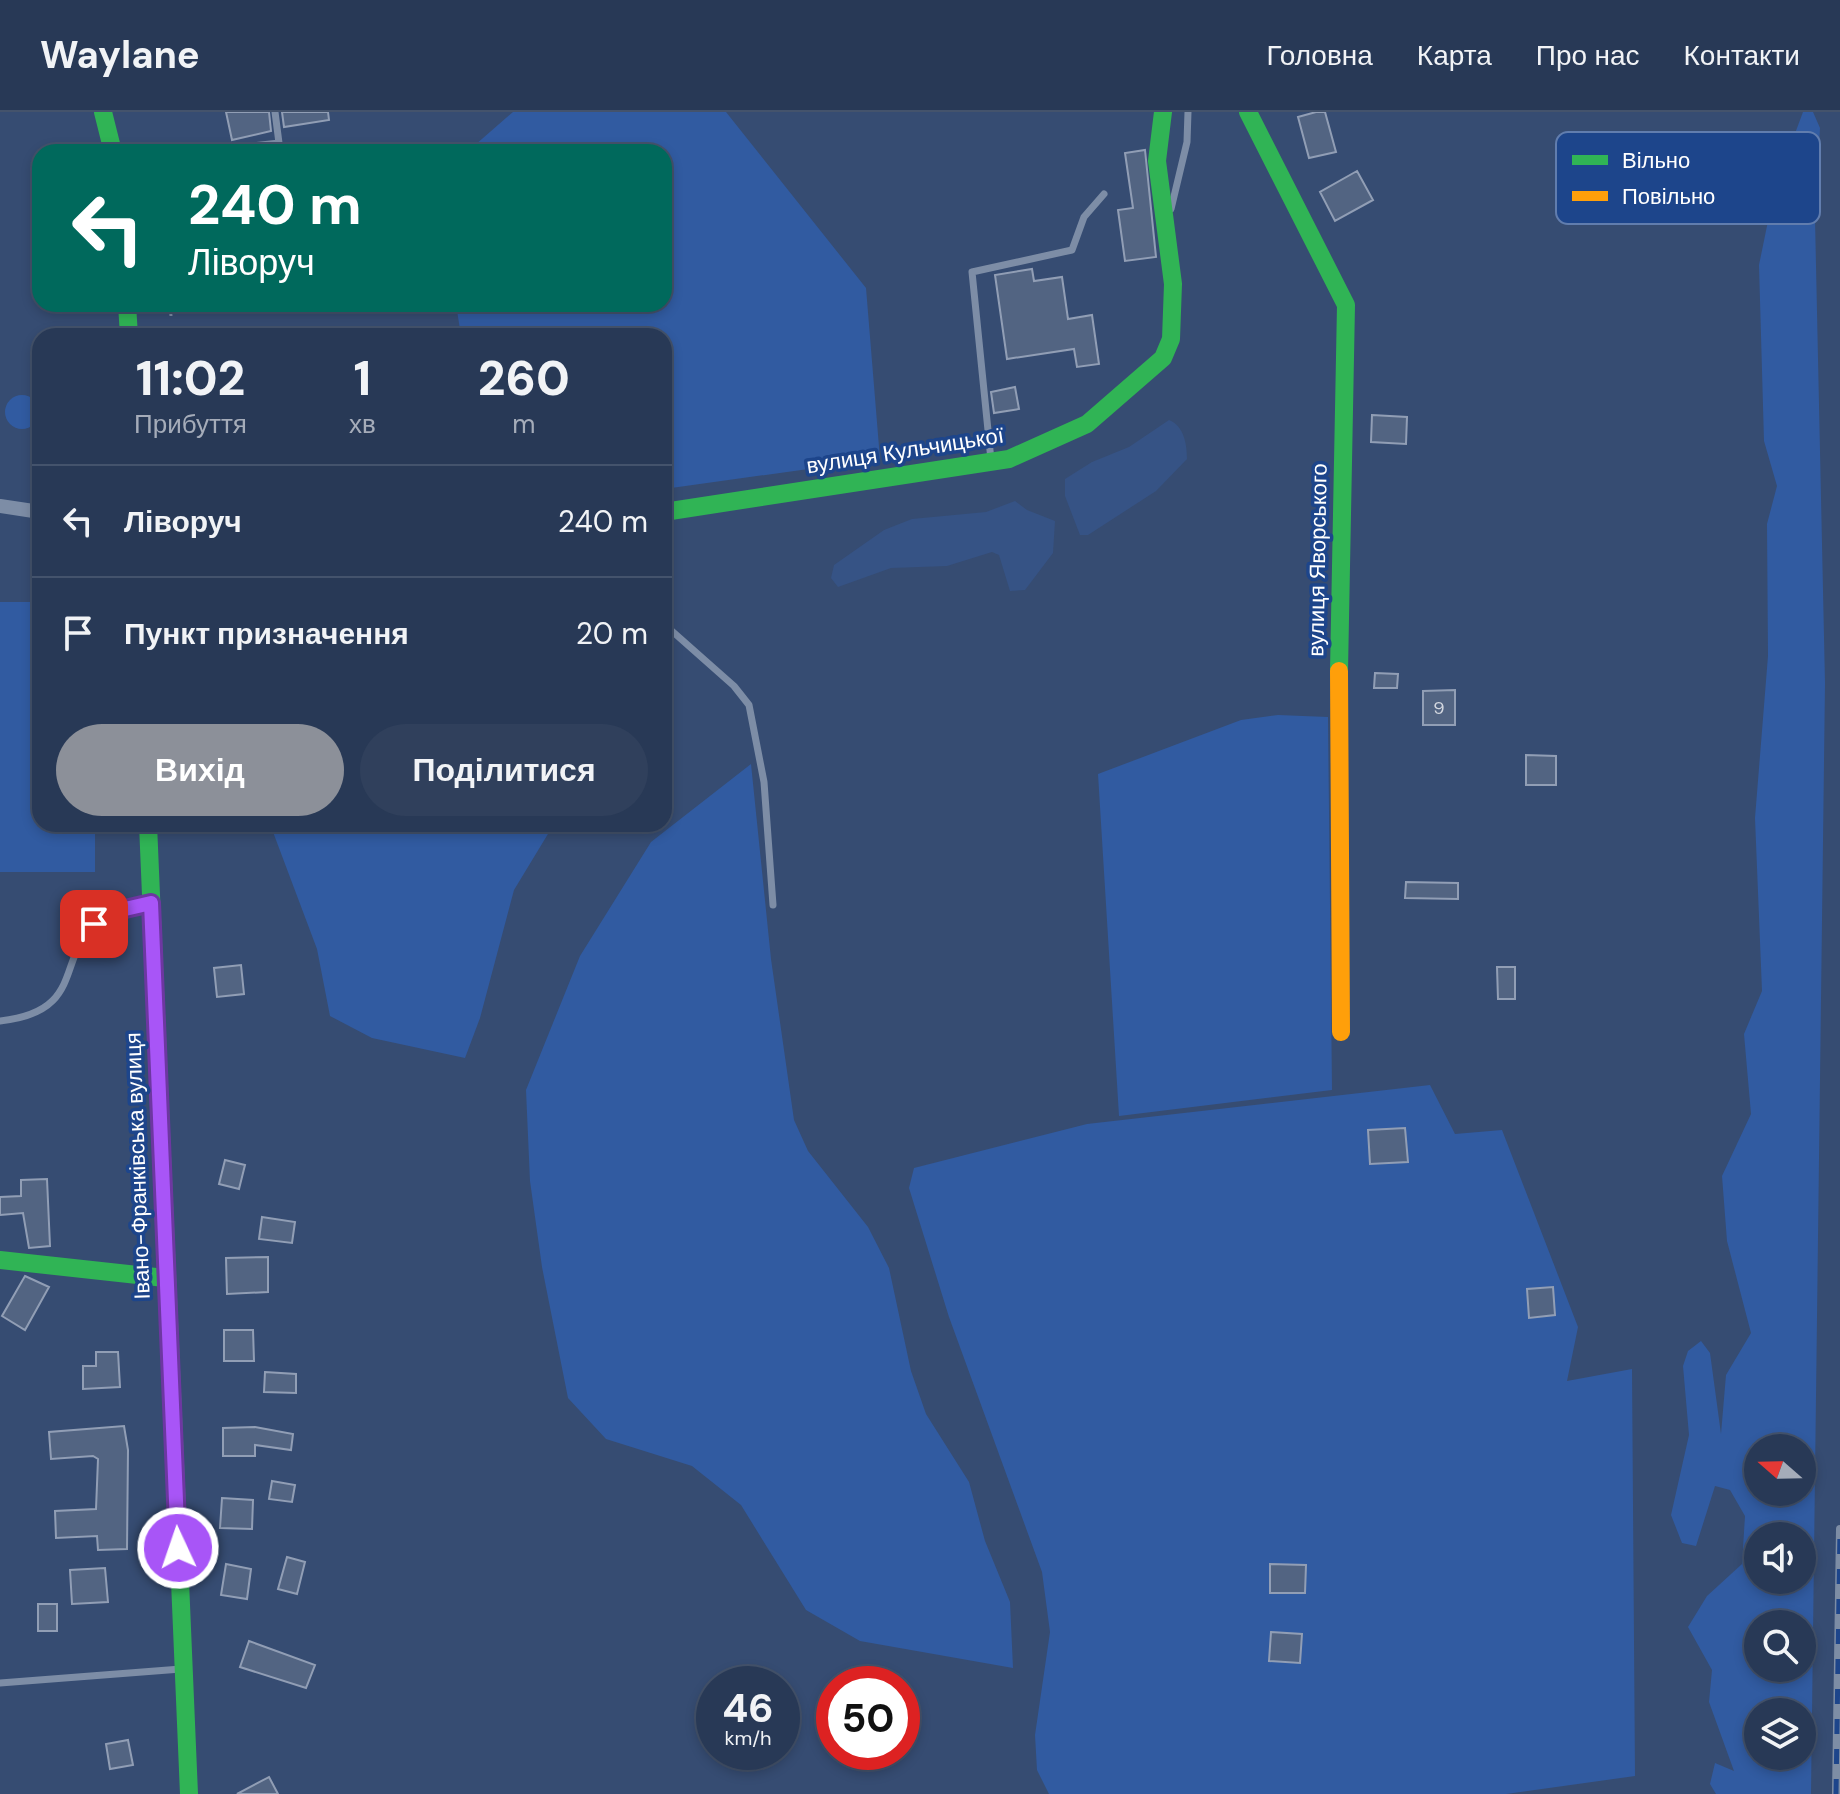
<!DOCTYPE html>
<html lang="uk">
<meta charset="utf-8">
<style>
:root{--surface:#283956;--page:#30405c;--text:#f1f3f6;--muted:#a5acb9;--line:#44536c;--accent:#8c9099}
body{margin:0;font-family:"DM Sans",sans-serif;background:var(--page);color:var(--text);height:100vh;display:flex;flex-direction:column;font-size:30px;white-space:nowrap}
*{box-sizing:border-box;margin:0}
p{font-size:26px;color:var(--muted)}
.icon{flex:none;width:44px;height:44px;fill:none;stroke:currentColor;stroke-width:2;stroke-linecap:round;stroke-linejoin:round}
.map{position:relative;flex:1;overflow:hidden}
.side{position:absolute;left:32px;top:216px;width:640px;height:504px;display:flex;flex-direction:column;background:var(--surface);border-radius:24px;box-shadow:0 4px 12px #0003,0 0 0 2px var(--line)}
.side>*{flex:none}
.banner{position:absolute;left:32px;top:32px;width:640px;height:168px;border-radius:24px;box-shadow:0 4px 12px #0003,0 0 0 2px var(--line);background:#00695c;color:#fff;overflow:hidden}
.needle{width:52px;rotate:290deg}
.fabs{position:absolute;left:1744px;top:1322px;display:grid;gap:16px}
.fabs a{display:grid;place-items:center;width:72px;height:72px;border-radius:50%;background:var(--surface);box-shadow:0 4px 12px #0003,0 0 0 2px var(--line);font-size:40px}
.speed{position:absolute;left:696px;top:1554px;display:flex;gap:16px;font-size:40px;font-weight:700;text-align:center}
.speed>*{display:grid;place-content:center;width:104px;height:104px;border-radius:50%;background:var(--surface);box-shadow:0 4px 12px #0003,0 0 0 2px var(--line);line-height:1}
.speed small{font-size:20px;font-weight:400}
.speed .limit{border:12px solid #d22;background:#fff;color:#111}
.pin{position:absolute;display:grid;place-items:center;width:68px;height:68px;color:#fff;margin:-34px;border-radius:16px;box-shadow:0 4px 12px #0006}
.me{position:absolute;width:88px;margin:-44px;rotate:357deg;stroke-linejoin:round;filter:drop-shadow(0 0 6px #0008)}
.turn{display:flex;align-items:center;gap:28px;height:168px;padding:0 24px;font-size:36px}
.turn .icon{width:104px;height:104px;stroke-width:2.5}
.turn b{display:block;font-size:56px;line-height:68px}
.eta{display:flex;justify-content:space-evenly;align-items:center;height:136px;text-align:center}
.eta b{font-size:48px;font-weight:800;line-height:56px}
.action{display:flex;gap:16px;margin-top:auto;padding:16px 24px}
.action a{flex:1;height:92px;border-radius:48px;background:var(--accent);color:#fff;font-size:32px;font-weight:800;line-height:92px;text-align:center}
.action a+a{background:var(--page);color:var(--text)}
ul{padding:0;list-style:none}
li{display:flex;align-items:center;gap:24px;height:112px;padding:0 24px;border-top:2px solid var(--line)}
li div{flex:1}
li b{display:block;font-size:30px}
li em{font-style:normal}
header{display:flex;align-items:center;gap:48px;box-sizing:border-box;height:112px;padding:0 40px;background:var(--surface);border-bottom:2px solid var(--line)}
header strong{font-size:38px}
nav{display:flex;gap:44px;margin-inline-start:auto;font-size:28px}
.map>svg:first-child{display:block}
.green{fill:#315ba1;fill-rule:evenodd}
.water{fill:#365385}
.building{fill:#526482;stroke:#919eb5;stroke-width:2}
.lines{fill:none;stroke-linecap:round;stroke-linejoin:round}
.path{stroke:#7d8da6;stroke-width:3;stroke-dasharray:4 6;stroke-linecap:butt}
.lane{stroke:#7d8da6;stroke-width:7}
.street{stroke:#7d8da6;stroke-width:14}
.fast{stroke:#30b455;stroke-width:18}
.slow{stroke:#ff9f0a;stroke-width:18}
.rail-casing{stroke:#7d8da5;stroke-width:8}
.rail{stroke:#1d458b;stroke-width:5;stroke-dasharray:15;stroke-linecap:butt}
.route-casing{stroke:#6d37a1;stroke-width:20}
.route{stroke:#a855f7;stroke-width:14}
.labels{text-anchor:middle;stroke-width:7;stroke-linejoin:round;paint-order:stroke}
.number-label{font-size:18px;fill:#d4d8e0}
.street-label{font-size:22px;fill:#fff;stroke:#1d458b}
.key{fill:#1d458b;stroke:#617dae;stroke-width:2}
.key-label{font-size:22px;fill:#fff}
</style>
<header>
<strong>Waylane</strong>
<nav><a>Головна</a><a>Карта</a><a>Про нас</a><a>Контакти</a></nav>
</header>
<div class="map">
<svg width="1840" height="1682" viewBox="0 0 1840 1682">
<rect width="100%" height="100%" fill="#364c72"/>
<path class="green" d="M513,0H726L866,176L880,347L664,377V224H461L456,192H664V40H467Z
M1803,0H1813L1820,16L1815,107L1825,571L1811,1682H1716L1710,1672L1715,1651L1734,1659L1709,1590L1712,1558L1688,1515L1707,1484L1742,1452L1745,1404L1730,1378L1715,1374L1696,1434L1682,1431L1671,1403L1689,1323L1683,1254L1688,1239L1701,1229L1710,1241L1721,1322L1726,1263L1751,1221L1727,1129L1722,1064L1751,1002L1744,922L1762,879L1755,706L1768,544L1767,412L1777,374L1764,329L1759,153L1775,75ZM1802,1336V1380H1758V1336ZM1802,1424V1468H1758V1424ZM1802,1512V1556H1758V1512ZM1758,1600H1802V1644H1758Z
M5 300a17 17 0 1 1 34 0a17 17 0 1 1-34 0Z
M0,490H40V712H95V760H0Z
M1278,603L1328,605L1332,978L1119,1004L1098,662L1241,608Z
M751,652L771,847L794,1008L808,1039L868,1115L889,1156L911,1259L926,1302L969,1370L985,1429L1010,1490L1013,1556L860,1529L806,1498L741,1393L692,1354L606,1327L568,1286L542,1155L530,1069L526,978L580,844L651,730Z
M270,712H554L514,778L480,906L465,946L372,926L330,904L317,837Z
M1430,973L1455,1022L1502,1018L1578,1215L1567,1269L1632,1257L1635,1664L1506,1682H1049L1037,1658L1035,1623L1050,1520L1042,1460L949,1205L909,1076L914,1056L1087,1012Z"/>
<path class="water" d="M1169,308C1184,314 1187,332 1187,347L1156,379L1088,423H1080L1065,384V367L1092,350L1129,335Z
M1015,389L1027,398L1055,409L1053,441L1025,478L1010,479L999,443L992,440L947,454L891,456L838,475L831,466L834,453L884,418L912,407L986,400Z"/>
<path class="building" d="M226,0H269L271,19L232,28Z
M282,0H328L329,8L284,15Z
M1316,0H1325L1336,40L1309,46L1298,5Z
M1145,38L1156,145L1125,149L1118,98L1133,96L1125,41Z
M1357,59L1373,88L1335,109L1320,80Z
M1032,157L1034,169L1062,165L1068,207L1092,203L1099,252L1077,255L1074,237L1007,247L995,163Z
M1015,275L1019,297L994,301L991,280Z
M1372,303L1407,305L1406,332L1371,330Z
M1375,561L1398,562L1397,576H1374Z
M1455,578V613H1423V579Z
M1526,643L1556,644V673H1526Z
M1406,770L1458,771V787L1405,786Z
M241,853L244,882L217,885L214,856Z
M1497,855H1515V887H1498Z
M1405,1016L1408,1050L1370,1052L1368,1018Z
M225,1048L245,1053L239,1077L219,1072Z
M47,1067L50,1134L29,1136L23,1101L0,1103V1085L21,1084V1068Z
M262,1105L295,1110L292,1131L259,1127Z
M268,1145V1180L227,1182L226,1146Z
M25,1164L49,1175L25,1218L2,1204Z
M1553,1175L1555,1203L1529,1206L1527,1177Z
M224,1218H253L254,1249H224Z
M96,1240H118L120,1275L83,1277V1254H96Z
M265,1260L296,1262V1281L264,1280Z
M124,1314L128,1338L127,1437L98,1438L97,1424L56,1426L55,1399L96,1397L98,1347L93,1344L51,1347L49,1320Z
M255,1315L293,1322L291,1338L255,1333V1344H223V1316Z
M272,1369L295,1373L292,1390L269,1387Z
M222,1386L253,1388L252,1417L220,1416Z
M287,1445L305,1450L297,1482L278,1477Z
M226,1452L251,1457L247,1487L221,1483Z
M1270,1452L1306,1453L1305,1481H1270Z
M105,1456L108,1490L72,1492L70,1458Z
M38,1492H57V1519H38Z
M1271,1520L1302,1522L1300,1551L1269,1549Z
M249,1529L315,1553L306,1576L240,1555Z
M128,1628L133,1653L110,1657L106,1632Z
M269,1665L278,1682H237Z"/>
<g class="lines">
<path class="path" d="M170,192L171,204"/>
<path class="lane" d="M194,40L279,31L275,0
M1171,97L1187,30L1188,0
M991,348L972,160L1072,138L1084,105L1104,82
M664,512L734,574L749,593L764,670L773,793
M0,909C92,899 51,838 106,803C118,795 134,794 148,792
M0,1571L181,1557"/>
<path class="street" d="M0,394L40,400"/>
<path class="fast" d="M103,0L113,40
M1248,0L1346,193L1339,559
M127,192L129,224
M664,400L1009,347L1087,312L1163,246L1171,227L1173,172L1157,49L1163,0
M148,712L189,1682
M0,1148L165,1166"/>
<path class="slow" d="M1339,559L1341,920"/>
<g class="rail-casing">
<path id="rail" d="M1836,1682L1840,1417"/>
</g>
<use href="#rail" class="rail"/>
</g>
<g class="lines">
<g class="route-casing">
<path id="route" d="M94,812L108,801L151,791L178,1436"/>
</g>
<use href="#route" class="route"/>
</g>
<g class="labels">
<g class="number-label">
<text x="1439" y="602">9</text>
</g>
<g class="street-label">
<text transform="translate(905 338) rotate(-9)" y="8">вулиця Кульчицької</text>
<text transform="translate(1317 448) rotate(-89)" y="8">вулиця Яворського</text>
<text transform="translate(137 1054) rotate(-92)" y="8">Івано-Франківська вулиця</text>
</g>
</g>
<rect x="1556" y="20" width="264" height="92" rx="12" class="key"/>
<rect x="1572" y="43" width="36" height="10" fill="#30b455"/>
<rect x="1572" y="79" width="36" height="10" fill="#ff9f0a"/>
<g class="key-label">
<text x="1622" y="56">Вільно</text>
<text x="1622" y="92">Повільно</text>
</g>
</svg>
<div class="fabs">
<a><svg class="needle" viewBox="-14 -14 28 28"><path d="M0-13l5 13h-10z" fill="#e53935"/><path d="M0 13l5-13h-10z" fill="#a5acb9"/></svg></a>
<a><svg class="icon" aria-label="sound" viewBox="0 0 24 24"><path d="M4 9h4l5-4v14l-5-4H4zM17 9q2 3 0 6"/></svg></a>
<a><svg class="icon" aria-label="search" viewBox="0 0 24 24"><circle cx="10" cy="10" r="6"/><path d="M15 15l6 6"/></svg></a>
<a><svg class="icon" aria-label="layers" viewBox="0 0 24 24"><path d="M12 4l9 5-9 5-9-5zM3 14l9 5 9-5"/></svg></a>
</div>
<div class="speed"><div>46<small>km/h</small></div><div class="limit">50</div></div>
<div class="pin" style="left:94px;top:812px;background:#d93025"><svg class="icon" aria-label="arrive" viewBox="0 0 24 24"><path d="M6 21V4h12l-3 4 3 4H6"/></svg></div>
<svg class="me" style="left:178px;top:1436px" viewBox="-20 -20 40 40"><circle r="17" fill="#a855f7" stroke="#fff" stroke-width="3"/><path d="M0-11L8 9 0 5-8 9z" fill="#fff"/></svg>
<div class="banner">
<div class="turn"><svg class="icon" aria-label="left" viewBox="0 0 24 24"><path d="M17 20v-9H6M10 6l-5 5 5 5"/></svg><div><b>240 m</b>Ліворуч</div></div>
</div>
<section class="side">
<div class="eta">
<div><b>11:02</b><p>Прибуття</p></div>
<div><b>1</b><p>хв</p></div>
<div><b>260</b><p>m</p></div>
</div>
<ul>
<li><svg class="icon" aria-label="left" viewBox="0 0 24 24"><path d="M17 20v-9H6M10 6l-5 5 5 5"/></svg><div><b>Ліворуч</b></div><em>240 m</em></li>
<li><svg class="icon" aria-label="arrive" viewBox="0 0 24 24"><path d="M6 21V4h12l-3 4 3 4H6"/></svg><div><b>Пункт призначення</b></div><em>20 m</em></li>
</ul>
<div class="action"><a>Вихід</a><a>Поділитися</a></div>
</section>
</div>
